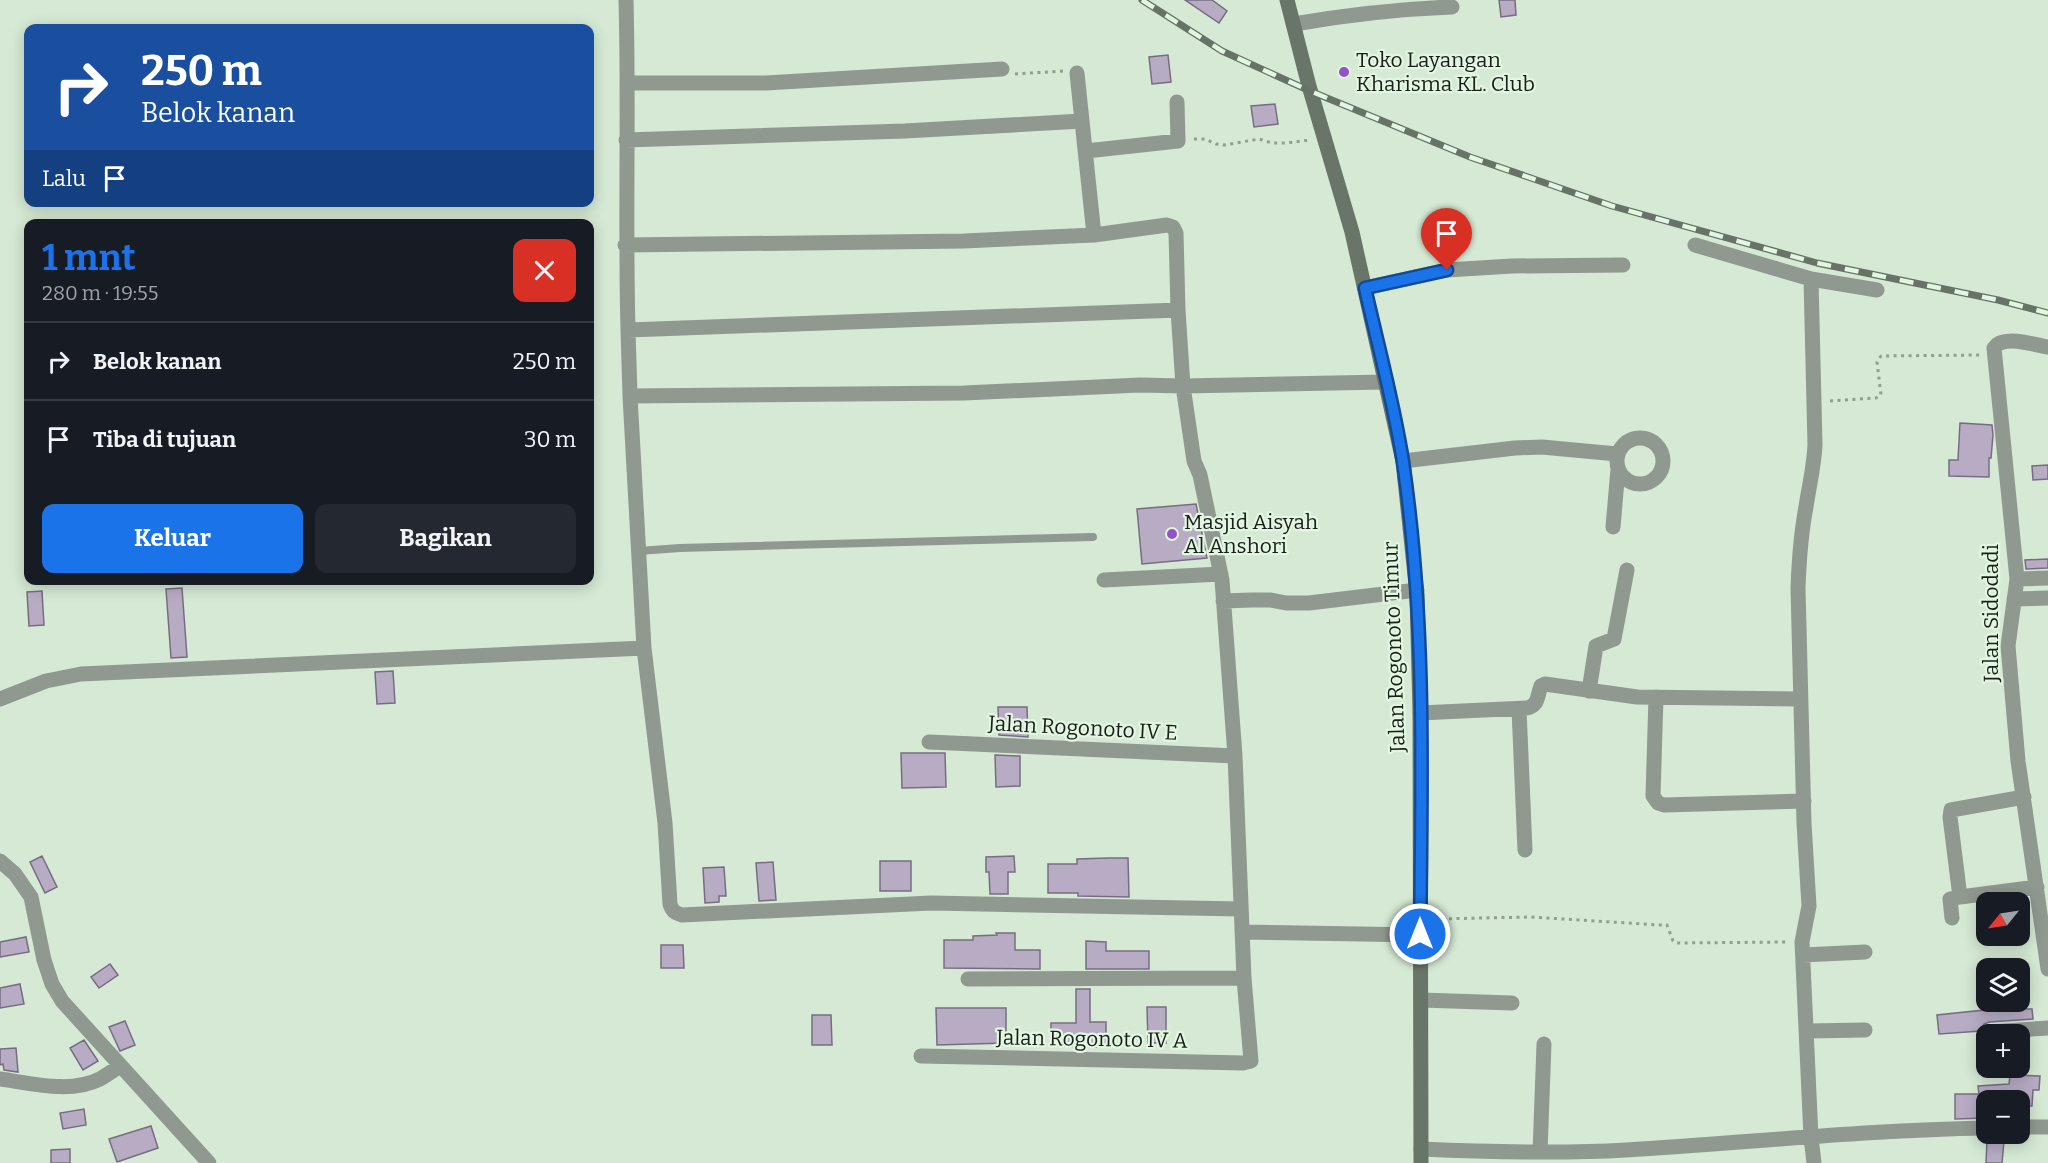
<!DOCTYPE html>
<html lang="id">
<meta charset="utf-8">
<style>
:root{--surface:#171b24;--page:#242831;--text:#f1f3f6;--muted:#9ea1a6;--line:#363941;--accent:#1a73e8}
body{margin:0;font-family:Bitter,serif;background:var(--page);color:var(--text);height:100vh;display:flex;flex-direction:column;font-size:22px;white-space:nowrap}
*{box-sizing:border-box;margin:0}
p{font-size:20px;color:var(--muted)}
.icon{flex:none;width:33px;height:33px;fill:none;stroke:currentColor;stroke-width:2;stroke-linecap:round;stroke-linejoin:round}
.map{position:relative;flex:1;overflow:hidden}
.panel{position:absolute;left:24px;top:219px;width:570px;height:366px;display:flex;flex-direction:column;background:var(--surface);border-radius:12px;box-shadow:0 3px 15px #0003}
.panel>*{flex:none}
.banner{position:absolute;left:24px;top:24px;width:570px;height:183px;border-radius:12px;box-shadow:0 3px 15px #0003;background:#1a4fa0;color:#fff;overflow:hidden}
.needle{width:39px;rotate:240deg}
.controls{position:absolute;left:1976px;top:892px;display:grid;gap:12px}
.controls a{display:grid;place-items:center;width:54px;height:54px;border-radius:12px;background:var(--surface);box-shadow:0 3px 15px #0003;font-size:30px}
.pin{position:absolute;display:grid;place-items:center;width:51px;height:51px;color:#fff;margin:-62px -26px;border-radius:50% 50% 50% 0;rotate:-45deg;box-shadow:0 0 6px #0007}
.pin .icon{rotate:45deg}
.me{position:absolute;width:66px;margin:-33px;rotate:0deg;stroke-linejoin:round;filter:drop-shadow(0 0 4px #0008)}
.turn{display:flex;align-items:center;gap:21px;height:126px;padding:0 18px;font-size:27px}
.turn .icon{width:78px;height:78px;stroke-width:2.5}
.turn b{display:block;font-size:42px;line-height:51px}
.then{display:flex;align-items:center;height:57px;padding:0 18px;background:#0003;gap:12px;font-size:22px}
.round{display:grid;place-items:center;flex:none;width:63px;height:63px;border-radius:12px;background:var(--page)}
.summary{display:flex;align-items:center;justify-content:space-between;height:102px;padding:0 18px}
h1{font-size:36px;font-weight:700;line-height:45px;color:var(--accent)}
.button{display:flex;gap:12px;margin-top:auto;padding:12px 18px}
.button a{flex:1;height:69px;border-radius:12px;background:var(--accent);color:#fff;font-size:24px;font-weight:700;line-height:69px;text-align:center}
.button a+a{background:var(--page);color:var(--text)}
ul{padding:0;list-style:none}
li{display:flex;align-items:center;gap:18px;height:78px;padding:0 18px;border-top:2px solid var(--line)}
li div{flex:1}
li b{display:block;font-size:22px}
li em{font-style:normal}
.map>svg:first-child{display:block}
.building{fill:#b7acc4;stroke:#776d82;stroke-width:1.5}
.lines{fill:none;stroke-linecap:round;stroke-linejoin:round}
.path{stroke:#909f8f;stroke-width:3;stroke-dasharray:3 4.5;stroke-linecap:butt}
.service{stroke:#909990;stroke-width:8}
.minor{stroke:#909990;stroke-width:15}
.secondary{stroke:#697568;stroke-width:15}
.rail-casing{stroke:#667366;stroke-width:7}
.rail{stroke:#e3f6e1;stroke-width:4.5;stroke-dasharray:14;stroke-linecap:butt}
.route-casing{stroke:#114b97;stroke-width:15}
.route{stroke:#1a73e8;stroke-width:10}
.poi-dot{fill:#9153c9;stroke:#e3f6e1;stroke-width:2}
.labels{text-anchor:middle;stroke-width:4.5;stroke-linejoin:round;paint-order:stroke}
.poi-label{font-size:21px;fill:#181f18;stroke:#e3f6e1;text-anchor:start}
.street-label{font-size:21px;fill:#181f18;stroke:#e3f6e1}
</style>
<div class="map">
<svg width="2048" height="1163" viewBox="0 0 2048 1163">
<rect width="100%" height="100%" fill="#d5e9d4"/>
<path class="building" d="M1185,0H1212L1227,11L1219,23Z
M1499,0H1515L1516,15L1501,17Z
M1168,55L1171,82L1152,84L1149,57Z
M1275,104L1278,124L1254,127L1251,106Z
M1960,423L1992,425L1993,435L1991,458H1989V477L1949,476V460H1958Z
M2048,465V479L2033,480L2032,466Z
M1196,504L1207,558L1142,564L1137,509Z
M2048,559V568L2026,569L2025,560Z
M182,588L187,657L171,658L166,589Z
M42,591L44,625L29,626L27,592Z
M393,671L395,703L377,704L375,672Z
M998,707H1027L1028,737L999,735Z
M901,753H945L946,787L902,788Z
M995,755L1020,756V786L996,787Z
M42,856L57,887L45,893L30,862Z
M1014,856L1015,872H1008V894H990L989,872H986V857Z
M1108,858H1128L1129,897L1078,896V893H1048V864H1077V859Z
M880,861H911V891H880Z
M773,862L776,900L759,901L756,863Z
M724,867L726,896H719V902L705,903L703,868Z
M996,933H1015V950H1040V969L944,968V940H973V936L997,935Z
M26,937L29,952L0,957V942Z
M1086,941L1106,942V951H1149V969H1086Z
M661,945H683L684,968H661Z
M110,964L118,975L99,988L91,977Z
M20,984L24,1004L0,1008V988Z
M1076,989H1090V1022H1106V1047L1051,1046V1023H1076Z
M2003,1002H2024L2025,1009H2032L2033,1019L1989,1022L1984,1024L1981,1031L1939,1034L1937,1015L2003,1008Z
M1147,1007H1166V1043H1148Z
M936,1008H1006V1043L937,1045Z
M812,1015H831L832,1045H812Z
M125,1021L135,1045L120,1051L109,1027Z
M84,1040L98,1061L83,1070L70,1048Z
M16,1048L18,1072L4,1070L3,1064L0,1065V1049Z
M2010,1075L2040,1076L2039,1090H2033L2032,1106H2019V1101H1986V1118L1955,1119V1094H1979L1978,1086L2009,1084Z
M84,1109L86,1125L63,1129L60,1113Z
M151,1126L158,1148L117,1162L109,1139Z
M1987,1140L2004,1141L2002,1163H1986Z
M70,1149V1163H51V1150Z"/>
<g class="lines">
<path class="path" d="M1015,74L1063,71
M1194,139H1205L1216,144L1224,145L1259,139L1272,143H1286L1310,140
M1830,401L1876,398L1881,395L1877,362L1881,356L1981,355
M1434,919L1531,917L1660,925H1667L1673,941L1677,943L1788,942"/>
<path class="service" d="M638,551L680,548L1093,537"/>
<path class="minor" d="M626,0C629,110 625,220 628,330
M1294,24C1346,15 1398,9 1452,7
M1077,73L1082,121
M628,83H766L1002,69
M626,140L905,131L1082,121L1094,235
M1086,151L1178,141L1177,102
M625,245L964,241L1094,235L1167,225L1173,227L1176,233L1178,310
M1695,245L1811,279L1877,290
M1811,279L1815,445C1814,467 1809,486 1806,507C1801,533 1799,560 1798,588L1804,823L1809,906L1802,942L1811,1137L1814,1163
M1365,288L1447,270L1512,266L1623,265
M2048,347C2034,345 2003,334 1994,348L2017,579L2008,646L2018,761L2048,969
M630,396L964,393L1140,385L1183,386L1386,382
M1617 461a23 23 0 1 1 46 0a23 23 0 1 1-46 0Z
M1403,461L1515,448L1542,447L1617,454
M1613,527L1618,469
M2017,579L2048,578
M1104,580L1221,574
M2014,599L2048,598
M1223,601L1251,600H1271L1286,603H1309L1417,590
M644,648L665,823L670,904C672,911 675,913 682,915L931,903L1241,909
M1589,691L1596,646L1614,639L1627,570
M1656,697L1653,796L1658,803L1664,805L1804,801
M0,699L46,681L81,674L644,648L630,396L628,330L1178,310L1183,386L1194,461L1200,475L1222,580L1235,756L1244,978L1251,1061L1243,1063L921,1056
M1519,709L1525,850
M1420,713L1527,708C1539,705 1537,696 1541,686L1545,684L1637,697L1801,699
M929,742L1235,756
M2024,797L1951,810L1950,817L1960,897L2037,887
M0,861L15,874L31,897L44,960L52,984L62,1001L209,1163
M1952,918L1950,899L1960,897
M1242,932L1420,935
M1803,955L1865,952
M968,979L1244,978
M1421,1000L1512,1003
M1807,1031L1865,1030
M1990,1032L2048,1028
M0,1079C31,1083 70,1094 100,1079C107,1075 114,1070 120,1066
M2019,1127H2048
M1421,1149C1489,1152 1558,1154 1626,1150C1746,1143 1866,1130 1986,1128
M1540,1152L1544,1044"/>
<path class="secondary" d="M1287,0L1309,86L1352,232L1403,461L1417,594L1420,713L1421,1163"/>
<g class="rail-casing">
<path id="rail" d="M1142,0L1222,51L1310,91L1470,157L1612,206L1817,263L1998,300L2048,313"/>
</g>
<use href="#rail" class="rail"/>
</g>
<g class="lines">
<g class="route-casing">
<path id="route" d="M1420,934C1422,777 1426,617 1403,462C1394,403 1378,346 1365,288L1447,270"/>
</g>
<use href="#route" class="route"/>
</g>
<g class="poi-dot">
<circle cx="1344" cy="72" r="6"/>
<circle cx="1172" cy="534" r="6"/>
</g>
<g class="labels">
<g class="poi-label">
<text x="1356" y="67">Toko Layangan<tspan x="1356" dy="24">Kharisma KL. Club</tspan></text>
<text x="1184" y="529">Masjid Aisyah<tspan x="1184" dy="24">Al Anshori</tspan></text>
</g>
<g class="street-label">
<text transform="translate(1991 613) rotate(-90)" y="7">Jalan Sidodadi</text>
<text transform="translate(1394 647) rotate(-92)" y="7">Jalan Rogonoto Timur</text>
<text transform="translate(1083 728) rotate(3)" y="7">Jalan Rogonoto IV E</text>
<text transform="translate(1092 1039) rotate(1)" y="7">Jalan Rogonoto IV A</text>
</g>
</g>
</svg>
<div class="controls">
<a><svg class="needle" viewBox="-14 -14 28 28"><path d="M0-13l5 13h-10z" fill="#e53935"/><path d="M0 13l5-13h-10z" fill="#9ea1a6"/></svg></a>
<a><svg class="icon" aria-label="layers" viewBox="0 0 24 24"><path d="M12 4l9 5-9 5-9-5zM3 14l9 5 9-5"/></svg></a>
<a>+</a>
<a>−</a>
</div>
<div class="pin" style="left:1447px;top:270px;background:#d93025"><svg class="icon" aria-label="arrive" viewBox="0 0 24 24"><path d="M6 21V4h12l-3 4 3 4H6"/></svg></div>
<svg class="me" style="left:1420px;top:934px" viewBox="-20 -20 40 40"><circle r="17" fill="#1a73e8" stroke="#fff" stroke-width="3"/><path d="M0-11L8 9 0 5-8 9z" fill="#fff"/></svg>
<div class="banner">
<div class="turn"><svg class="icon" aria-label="right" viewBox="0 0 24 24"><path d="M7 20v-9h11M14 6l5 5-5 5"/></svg><div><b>250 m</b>Belok kanan</div></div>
<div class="then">Lalu<svg class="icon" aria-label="arrive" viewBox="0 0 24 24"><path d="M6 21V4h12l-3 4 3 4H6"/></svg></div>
</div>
<section class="panel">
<div class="summary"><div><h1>1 mnt</h1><p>280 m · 19:55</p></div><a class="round" style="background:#d93025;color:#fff"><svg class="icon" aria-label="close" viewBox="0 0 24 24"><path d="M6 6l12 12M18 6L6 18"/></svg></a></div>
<ul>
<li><svg class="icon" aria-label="right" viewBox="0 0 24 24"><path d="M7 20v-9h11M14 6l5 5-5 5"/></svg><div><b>Belok kanan</b></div><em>250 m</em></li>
<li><svg class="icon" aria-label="arrive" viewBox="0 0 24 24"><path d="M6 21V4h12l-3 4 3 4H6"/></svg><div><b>Tiba di tujuan</b></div><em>30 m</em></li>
</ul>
<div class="button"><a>Keluar</a><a>Bagikan</a></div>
</section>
</div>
